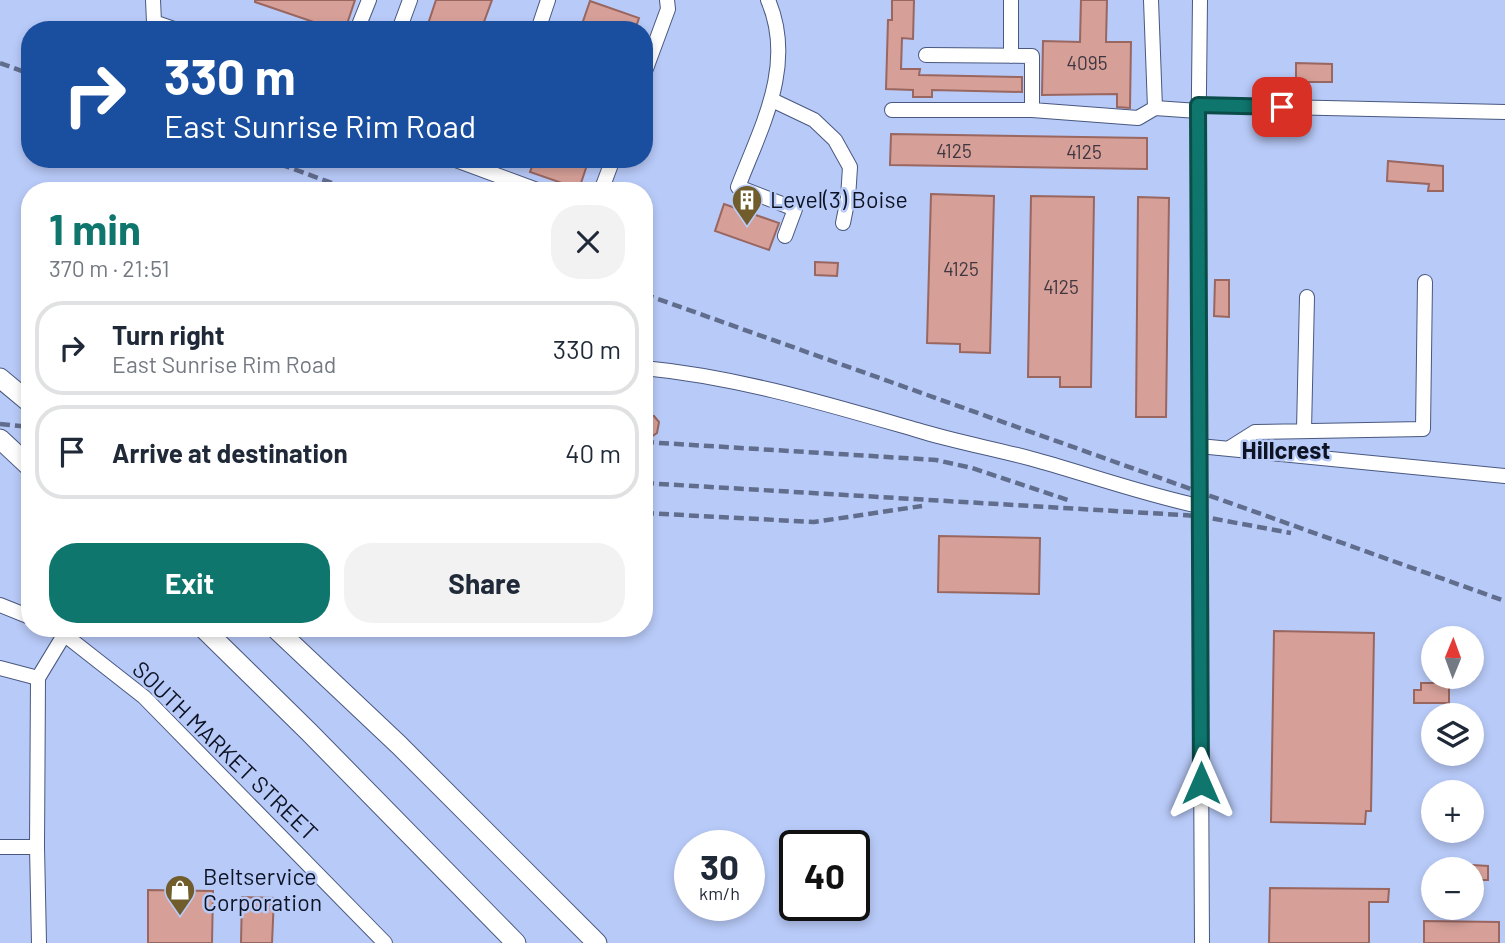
<!DOCTYPE html>
<meta charset="utf-8">
<style>
:root{--surface:#fff;--page:#f2f2f3;--text:#1f2937;--muted:#747a83;--line:#e0e1e3;--accent:#0f766e}
body{margin:0;font-family:Barlow,sans-serif;background:var(--page);color:var(--text);height:100vh;display:flex;flex-direction:column;font-size:26px;white-space:nowrap}
*{box-sizing:border-box;margin:0}
p{font-size:23px;color:var(--muted)}
.icon{flex:none;width:38px;height:38px;fill:none;stroke:currentColor;stroke-width:2;stroke-linecap:round;stroke-linejoin:round}
.map{position:relative;flex:1;overflow:hidden}
.sheet{position:absolute;left:21px;top:182px;width:632px;height:455px;display:flex;flex-direction:column;background:var(--surface);border-radius:28px;box-shadow:0 4px 10px #0003}
.sheet>*{flex:none}
.guide{position:absolute;left:21px;top:21px;width:632px;height:147px;border-radius:28px;box-shadow:0 4px 10px #0003;background:#1a4fa0;color:#fff;overflow:hidden}
.needle{width:46px;rotate:1deg}
.fabs{position:absolute;left:1421px;top:626px;display:grid;gap:14px}
.fabs a{display:grid;place-items:center;width:63px;height:63px;border-radius:50%;background:var(--surface);box-shadow:0 4px 10px #0003;font-size:35px}
.speed{position:absolute;left:674px;top:830px;display:flex;gap:14px;font-size:35px;font-weight:700;text-align:center}
.speed>*{display:grid;place-content:center;width:91px;height:91px;border-radius:50%;background:var(--surface);box-shadow:0 4px 10px #0003;line-height:1}
.speed small{font-size:18px;font-weight:400}
.speed .limit{border:4px solid #111;border-radius:10px;background:#fff;color:#111}
.pin{position:absolute;display:grid;place-items:center;width:60px;height:60px;color:#fff;margin:-30px;border-radius:14px;box-shadow:0 4px 10px #0006}
.me{position:absolute;width:77px;margin:-38px;rotate:0deg;stroke-linejoin:round;filter:drop-shadow(0 0 5px #0008)}
.turn{display:flex;align-items:center;gap:24px;height:147px;padding:0 28px;font-size:32px}
.turn .icon{width:91px;height:91px;stroke-width:2.5}
.turn b{display:block;font-size:49px;line-height:60px}
.round{display:grid;place-items:center;flex:none;width:74px;height:74px;border-radius:28px;background:var(--page)}
.overview{display:flex;align-items:center;justify-content:space-between;height:119px;padding:0 28px}
h1{font-size:42px;font-weight:700;line-height:52px;color:var(--accent)}
.cta{display:flex;gap:14px;margin-top:auto;padding:14px 28px}
.cta a{flex:1;height:80px;border-radius:28px;background:var(--accent);color:#fff;font-size:28px;font-weight:700;line-height:80px;text-align:center}
.cta a+a{background:var(--page);color:var(--text)}
ul{padding:0;list-style:none}
li{display:flex;align-items:center;gap:21px;height:94px;margin:0 14px 10px;padding:0 14px;border:4px solid var(--line);border-radius:28px}
li div{flex:1}
li b{display:block;font-size:26px}
li em{font-style:normal}
.map>svg:first-child{display:block}
.building{fill:#d6a098;stroke:#996660;stroke-width:2}
.lines{fill:none;stroke-linecap:round;stroke-linejoin:round}
.minor-casing{stroke:#49587f;stroke-width:16}
.highway-casing{stroke:#49587f;stroke-width:21}
.minor{stroke:#fff;stroke-width:14}
.highway{stroke:#fff;stroke-width:19}
.rail{stroke:#616d8c;stroke-width:4.5;stroke-dasharray:10 5;stroke-linecap:butt}
.route-casing{stroke:#0a4d48;stroke-width:18}
.route{stroke:#0f766e;stroke-width:12}
.labels{text-anchor:middle;stroke-width:5;stroke-linejoin:round;paint-order:stroke}
.number-label{font-size:19px;fill:#3f3640}
.poi-label{font-size:23px;fill:#0d1323;stroke:#b8caf8;text-anchor:start}
.street-label{font-size:23px;fill:#0d1323;stroke:#b8caf8}
.neighbourhood-label{font-size:24px;font-weight:bold;fill:#0d1323;stroke:#b8caf8}
</style>
<div class="map">
<svg width="1505" height="943" viewBox="0 0 1505 943">
<rect width="100%" height="100%" fill="#b8caf8"/>
<path class="building" d="M255,0H355L345,30H337L255,2Z
M436,0H492L481,30H426Z
M892,0H914L913,39L902,38L901,69H920L919,75L1022,77V92L932,90V97H913V90L886,89L888,20H892Z
M1081,0H1107L1106,42H1131L1130,108L1117,107V94L1042,95L1043,41L1080,42Z
M590,1L639,18L635,30H580Z
M1296,63L1332,64V82H1296Z
M891,134L1147,138V169L890,165Z
M535,159H589L579,189L530,172Z
M1388,161L1443,166V191H1428L1429,184L1387,181Z
M931,194L994,196L990,353L960,352V344L927,343Z
M1031,196L1094,197L1091,387H1060V377H1028Z
M1138,197L1169,198L1166,417H1136Z
M724,204L779,223L769,250L715,231Z
M815,262L838,263L837,276L815,275Z
M1215,280H1229V317L1214,316Z
M644,415L654,416L659,422L657,433L651,437H644Z
M939,536L1040,538L1039,594L938,592Z
M1274,631L1374,633L1371,811H1366L1365,824L1271,822Z
M1421,683H1449V703H1414V690H1421Z
M1472,865L1488,866V880H1472Z
M1270,888L1389,889L1388,902H1369V943H1269Z
M148,890L213,891L212,943H148Z
M242,897L274,898L272,943H241Z
M1424,921L1499,922V943H1424Z"/>
<g class="lines">
<g class="minor-casing">
<path id="minor" d="M153,0L154,22L177,30
M768,0C796,65 761,127 738,187L795,209L785,236
M1151,0L1155,108L1198,111
M1200,0L1198,177L1202,943
M357,30L369,0
M399,30L410,0
M538,30L548,0
M926,55L1032,56V110
M1011,56V0
M644,74L668,9L667,0
M772,100L814,120L835,140L850,167L848,198L843,223
M1198,105L1505,112
M892,110H1032L1138,118L1155,108
M453,159L540,191
M601,191L613,159
M644,368C738,377 827,404 917,430C956,442 996,449 1036,460C1090,475 1143,494 1199,506
M1304,430L1307,297
M1199,446L1505,476
M1228,449L1255,432L1423,429L1425,282
M0,605L30,617
M56,628L144,697L385,943
M0,668L38,678
M0,847H37L38,678L64,635
M37,847L39,943"/>
</g>
<g class="highway-casing">
<path id="highway" d="M0,378L30,403
M0,439L30,467
M203,628L309,732L516,943
M275,628L399,745L597,943"/>
</g>
<use href="#minor" class="minor"/>
<use href="#highway" class="highway"/>
<path class="rail" d="M0,63L30,74
M266,159L354,191
M644,294L1505,601
M0,424L30,427
M644,442L936,460L972,468L1071,501
M644,483L1199,516L1291,533
M644,513L814,522L922,506"/>
</g>
<g class="lines">
<g class="route-casing">
<path id="route" d="M1201,783L1198,105L1282,107"/>
</g>
<use href="#route" class="route"/>
</g>
<defs>
<g id="building-pin" transform="scale(1.575)"><path d="M0 17L-7.5 6A9.5 9.5 0 1 1 7.5 6Z" fill="#705d2b" stroke="#b8caf8"/><path d="M-4-6H4V6H1V3H-1V6H-4ZM-2.5-4.3h1.7v1.8h-1.7ZM.8-4.3h1.7v1.8H.8ZM-2.5-1h1.7V.8h-1.7ZM.8-1h1.7V.8H.8Z" fill="#fff"/></g>
<g id="shop-pin" transform="scale(1.575)"><path d="M0 17L-7.5 6A9.5 9.5 0 1 1 7.5 6Z" fill="#705d2b" stroke="#b8caf8"/><path d="M-5-2.5h2.3a2.7 3.5 0 0 1 5.4 0H5L5.5 6h-11ZM-1.5-2.5h3a1.5 2.3 0 0 0-3 0Z" fill="#fff"/></g>
</defs>
<g fill-rule="evenodd">
<use href="#building-pin" x="747" y="200"/>
<use href="#shop-pin" x="180" y="890"/>
</g>
<g class="labels">
<g class="number-label">
<text x="1087" y="70">4095</text>
<text x="954" y="158">4125</text>
<text x="1084" y="159">4125</text>
<text x="961" y="276">4125</text>
<text x="1061" y="294">4125</text>
</g>
<g class="poi-label">
<text x="770" y="208">Level(3) Boise</text>
<text x="203" y="885">Beltservice<tspan x="203" dy="26">Corporation</tspan></text>
</g>
<g class="street-label">
<text transform="translate(225 751) rotate(44)" y="8">SOUTH MARKET STREET</text>
</g>
<g class="neighbourhood-label">
<text x="1286" y="459">Hillcrest</text>
</g>
</g>
</svg>
<div class="fabs">
<a><svg class="needle" viewBox="-14 -14 28 28"><path d="M0-13l5 13h-10z" fill="#e53935"/><path d="M0 13l5-13h-10z" fill="#747a83"/></svg></a>
<a><svg class="icon" aria-label="layers" viewBox="0 0 24 24"><path d="M12 4l9 5-9 5-9-5zM3 14l9 5 9-5"/></svg></a>
<a>+</a>
<a>−</a>
</div>
<div class="speed"><div>30<small>km/h</small></div><div class="limit">40</div></div>
<div class="pin" style="left:1282px;top:107px;background:#d93025"><svg class="icon" aria-label="arrive" viewBox="0 0 24 24"><path d="M6 21V4h12l-3 4 3 4H6"/></svg></div>
<svg class="me" style="left:1201px;top:783px" viewBox="-20 -20 40 40"><path d="M0-17L14 15 0 8-14 15z" fill="#0f766e" stroke="#fff" stroke-width="4"/></svg>
<div class="guide">
<div class="turn"><svg class="icon" aria-label="right" viewBox="0 0 24 24"><path d="M7 20v-9h11M14 6l5 5-5 5"/></svg><div><b>330 m</b>East Sunrise Rim Road</div></div>
</div>
<section class="sheet">
<div class="overview"><div><h1>1 min</h1><p>370 m · 21:51</p></div><a class="round"><svg class="icon" aria-label="close" viewBox="0 0 24 24"><path d="M6 6l12 12M18 6L6 18"/></svg></a></div>
<ul>
<li><svg class="icon" aria-label="right" viewBox="0 0 24 24"><path d="M7 20v-9h11M14 6l5 5-5 5"/></svg><div><b>Turn right</b><p>East Sunrise Rim Road</p></div><em>330 m</em></li>
<li><svg class="icon" aria-label="arrive" viewBox="0 0 24 24"><path d="M6 21V4h12l-3 4 3 4H6"/></svg><div><b>Arrive at destination</b></div><em>40 m</em></li>
</ul>
<div class="cta"><a>Exit</a><a>Share</a></div>
</section>
</div>
